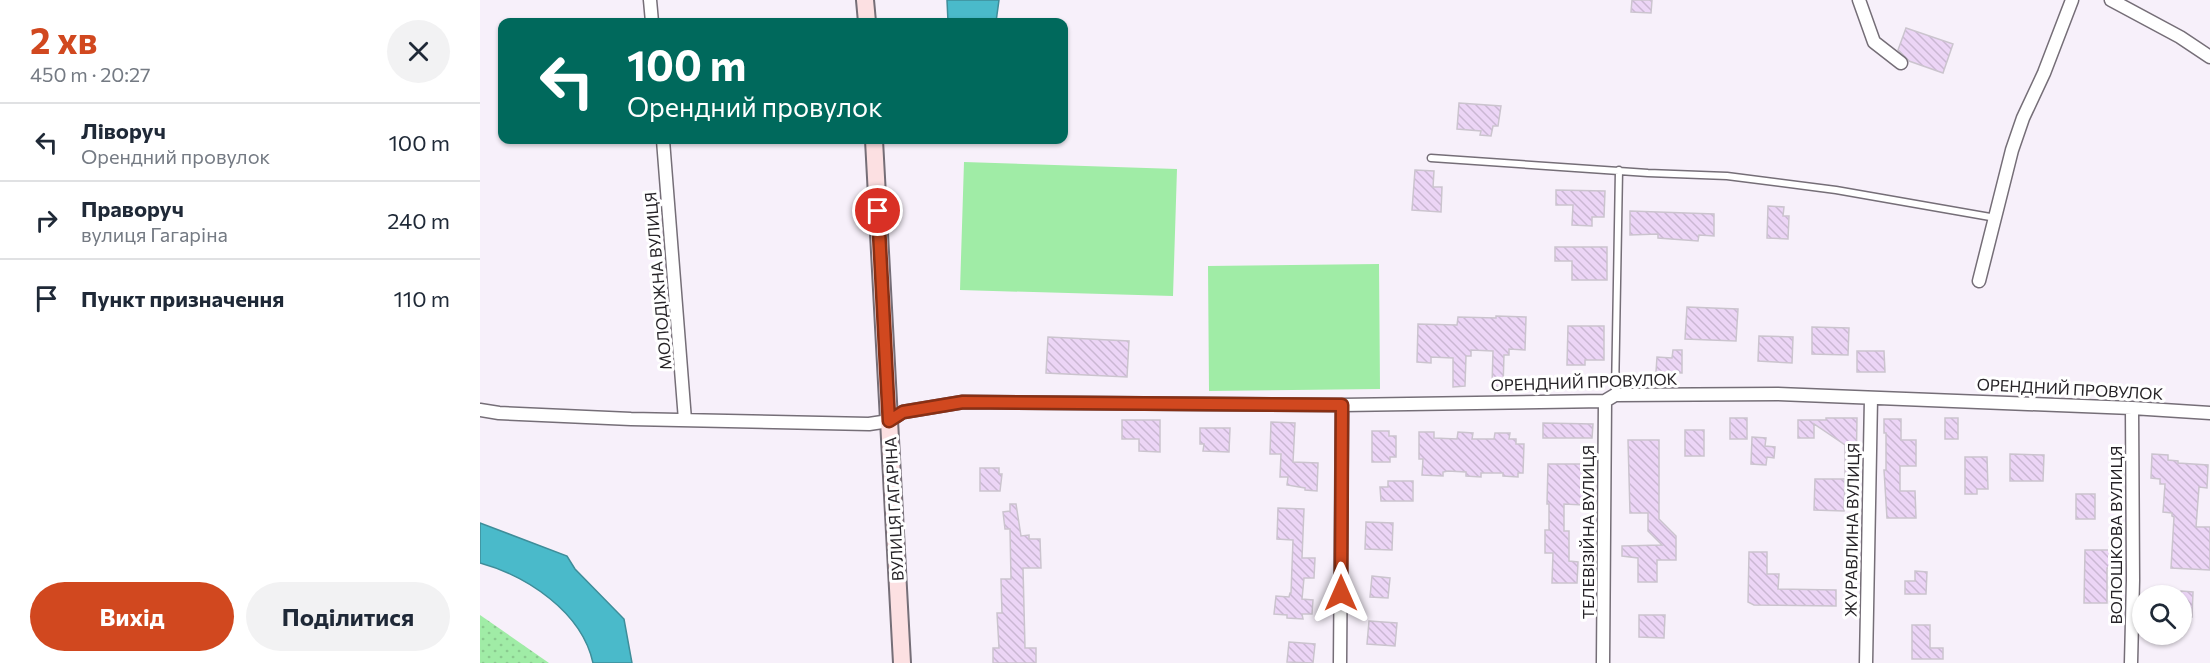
<!DOCTYPE html>
<html lang="uk">
<meta charset="utf-8">
<style>
:root{--surface:#fff;--page:#f2f2f3;--text:#1f2937;--muted:#747a83;--line:#e0e1e3;--accent:#d1481f}
body{margin:0;font-family:Commissioner,sans-serif;background:var(--page);color:var(--text);height:100vh;display:flex;flex-direction:column;font-size:22px;white-space:nowrap}
*{box-sizing:border-box;margin:0}
p{font-size:20px;color:var(--muted)}
.icon{flex:none;width:33px;height:33px;fill:none;stroke:currentColor;stroke-width:2;stroke-linecap:round;stroke-linejoin:round}
.map{position:relative;flex:1;overflow:hidden}
.panel{display:flex;flex-direction:column;background:var(--surface);width:480px}
.panel>*{flex:none}
.hud{position:absolute;left:18px;top:18px;width:570px;height:126px;border-radius:12px;box-shadow:0 2px 4px #0004;background:#00695c;color:#fff;overflow:hidden}
.tools{position:absolute;left:1652px;top:585px;display:grid;gap:12px}
.tools a{display:grid;place-items:center;width:60px;height:60px;border-radius:50%;background:var(--surface);box-shadow:0 2px 4px #0004;font-size:30px}
.pin{position:absolute;display:grid;place-items:center;width:51px;height:51px;color:#fff;margin:-26px;border:3px solid #fff;border-radius:50%;box-shadow:0 2px 6px #0007}
.me{position:absolute;width:66px;margin:-33px;rotate:0deg;stroke-linejoin:round;filter:drop-shadow(0 0 4px #0008)}
.turn{display:flex;align-items:center;gap:21px;height:126px;padding:0 30px;font-size:27px}
.turn .icon{width:78px;height:78px;stroke-width:2.5}
.turn b{display:block;font-size:42px;line-height:51px}
.round{display:grid;place-items:center;flex:none;width:63px;height:63px;border-radius:32px;background:var(--page)}
.head{display:flex;align-items:center;justify-content:space-between;height:102px;padding:0 30px}
h1{font-size:36px;font-weight:700;line-height:45px;color:var(--accent)}
.button{display:flex;gap:12px;margin-top:auto;padding:12px 30px}
.button a{flex:1;height:69px;border-radius:36px;background:var(--accent);color:#fff;font-size:24px;font-weight:700;line-height:69px;text-align:center}
.button a+a{background:var(--page);color:var(--text)}
ul{padding:0;list-style:none}
li{display:flex;align-items:center;gap:18px;height:78px;padding:0 30px;border-top:2px solid var(--line)}
li div{flex:1}
li b{display:block;font-size:22px}
li em{font-style:normal}
main{display:flex;flex:1;min-height:0}
.map>svg:first-child{display:block}
.green{fill:#a0eca6}
.garden{fill:url(#garden-dots)}
.water{fill:#4abaca;stroke:#3f8d99;stroke-width:1.5}
.building{fill:url(#building-back-hatch);stroke:#cbc4ce;stroke-width:1.5}
.lines{fill:none;stroke-linecap:round;stroke-linejoin:round}
.lane-casing{stroke:#756e77;stroke-width:9}
.street-casing{stroke:#756e77;stroke-width:15}
.secondary-casing{stroke:#756e77;stroke-width:20}
.lane{stroke:#fff;stroke-width:6}
.street{stroke:#fff;stroke-width:12}
.secondary{stroke:#fce0e2;stroke-width:16}
.route-casing{stroke:#882f14;stroke-width:15}
.route{stroke:#d1481f;stroke-width:10}
.labels{text-anchor:middle;stroke-width:6;stroke-linejoin:round;paint-order:stroke}
.street-label{font-size:16px;fill:#262327;stroke:#fff}
</style>
<main>
<section class="panel">
<div class="head"><div><h1>2 хв</h1><p>450 m · 20:27</p></div><a class="round"><svg class="icon" aria-label="close" viewBox="0 0 24 24"><path d="M6 6l12 12M18 6L6 18"/></svg></a></div>
<ul>
<li><svg class="icon" aria-label="left" viewBox="0 0 24 24"><path d="M17 20v-9H6M10 6l-5 5 5 5"/></svg><div><b>Ліворуч</b><p>Орендний провулок</p></div><em>100 m</em></li>
<li><svg class="icon" aria-label="right" viewBox="0 0 24 24"><path d="M7 20v-9h11M14 6l5 5-5 5"/></svg><div><b>Праворуч</b><p>вулиця Гагаріна</p></div><em>240 m</em></li>
<li><svg class="icon" aria-label="arrive" viewBox="0 0 24 24"><path d="M6 21V4h12l-3 4 3 4H6"/></svg><div><b>Пункт призначення</b></div><em>110 m</em></li>
</ul>
<div class="button"><a>Вихід</a><a>Поділитися</a></div>
</section>
<div class="map">
<svg width="1730" height="663" viewBox="0 0 1730 663">
<defs>
<pattern id="garden-dots" width="8" height="8" patternUnits="userSpaceOnUse" patternTransform="scale(1.5)"><rect width="8" height="8" fill="#a0eca6"/><path d="M2 2h.1M6 6h.1" fill="none" stroke="#8aca8f" stroke-width="1.8" stroke-linecap="round"/></pattern>
<pattern id="building-back-hatch" width="6" height="6" patternUnits="userSpaceOnUse" patternTransform="scale(1.5)"><rect width="6" height="6" fill="#ecd5f6"/><path d="M-1 5l2 2M0 0l6 6M5-1l2 2" fill="none" stroke="#cab7d3"/></pattern>
</defs>
<rect width="100%" height="100%" fill="#f7f0fa"/>
<path class="green" d="M484,162L697,169L693,296L480,290Z
M899,264L900,389L729,391L728,266Z"/>
<path class="garden" d="M0,615L69,663H0Z"/>
<path class="water" d="M467,0H519L516,22H468Z
M0,523L87,556L95,569L144,619L152,663H113C102,612 47,576 0,563Z"/>
<path class="building" d="M1152,0H1172L1171,13L1151,12Z
M1426,28L1473,44L1463,73L1429,61L1418,50Z
M979,103L1021,106L1018,126H1013L1011,136L1000,135L1001,131L977,129Z
M935,170L954,171L953,187H962L961,212L932,210Z
M1076,190L1125,191L1124,217H1112V226L1092,225L1093,205H1076Z
M1288,206L1304,207L1303,216H1309L1308,239L1287,238Z
M1150,211L1234,214V236L1219,235L1218,241L1178,238V234L1150,235Z
M1075,247H1127V280H1092V261H1075Z
M1207,307L1258,309L1256,341L1205,339Z
M1016,316L1046,317L1045,350L1029,349V355H1024L1023,387L1012,386L1013,351L991,350V356H986L985,386L973,387V358L951,357V363L937,362L938,324L977,325L978,317L1016,318Z
M1088,326H1124V360H1105V365H1087Z
M1332,327L1369,328L1368,355L1332,354Z
M1279,336L1313,337L1312,363L1278,361Z
M568,337L649,341L647,377L566,373Z
M1193,350H1202V373L1176,372L1177,357L1192,358Z
M1377,351H1404L1405,372H1377Z
M1250,418H1267V439H1250Z
M1346,418H1377L1376,476H1365V445L1334,424V438H1318V420H1346Z
M1465,418H1478V439H1465Z
M1404,419H1421V440H1436V466H1420V491H1435L1436,518H1407L1404,470H1406V433H1404Z
M642,420H680V452L659,451V439H642Z
M791,422L815,423L813,462L838,463L837,491L825,490V488L807,485L808,477H800L801,454H790Z
M1063,423L1113,424L1112,438H1063Z
M720,428H750L749,452L723,451L724,444H720Z
M1205,430H1224V456H1205Z
M892,431H909V436H916V457H910V462H892Z
M939,432H954V438L977,439L978,432L993,433L992,439H1014L1015,433H1030L1029,439H1036V444H1044L1043,473H1038V477L1023,476V473H1001V477L986,476V472L968,471L963,472V476L942,475L943,459H939Z
M1272,437L1286,438L1285,446L1295,447L1294,458L1287,457L1286,465L1271,464Z
M1148,440H1179V519L1196,536V560H1177V582H1158V558L1142,556V546L1182,545L1168,531V513H1150Z
M1530,454L1564,455L1563,481H1530Z
M1672,454L1688,455V460L1698,461V463L1728,465L1727,488L1719,487L1716,527H1730V570L1691,568L1694,517L1692,516V513L1683,512L1685,484H1680V479L1671,478Z
M1485,457H1507L1508,489H1497V494H1485Z
M1068,464H1104L1103,505L1084,504V531H1089V561L1098,562L1097,583H1072L1073,553H1065V530H1069V504H1067Z
M500,468H519V474H522L520,491H500Z
M1335,479H1365L1364,511L1334,510Z
M908,481H933V501H901L900,487H908Z
M1596,494H1615V519H1596Z
M530,504H536L541,536L549,535V539H560L561,568H543L545,648H556V663H513V648H519L517,613H522L521,579H531L530,529H525L523,512L530,511Z
M798,508L824,509L822,558H835L834,578H824L822,599L833,600L832,614H822L823,619L807,618V615L794,614L796,596L809,597L810,593H811L813,540L797,539Z
M886,522L913,523L912,550L885,549Z
M1605,550H1634V568H1627V603H1604Z
M1269,552H1287V574H1299L1298,589L1356,590V606L1274,605L1268,602Z
M1435,571L1447,572L1446,594H1425V581H1435Z
M892,576L910,578L908,598L890,597Z
M1701,591L1713,592L1712,617L1701,616Z
M1159,615H1185L1184,638L1159,637Z
M889,621L917,623L915,646L887,644Z
M1432,625H1450V648H1463V659H1432Z
M809,642L835,644L833,663L807,662Z"/>
<g class="lines">
<g class="lane-casing">
<path id="lane" d="M951,158L1168,173L1247,176L1356,190L1516,218
M1135,395L1139,170"/>
</g>
<g class="street-casing">
<path id="street" d="M170,0L172,22
M1379,0L1394,42L1421,63
M1631,0L1700,37L1730,57
M183,140L205,420
M1499,281L1532,150L1543,118L1564,73L1592,0
M0,410L19,413L151,419L389,424L409,421L423,412L483,402L862,405L1125,401L1135,395L1298,394L1652,408L1730,413
M860,663L862,405
M1123,663L1125,401
M1386,663L1391,398
M1651,663L1653,580L1652,408"/>
</g>
<g class="secondary-casing">
<path id="secondary" d="M385,0L387,22
M394,140L422,663"/>
</g>
<use href="#lane" class="lane"/>
<use href="#street" class="street"/>
<use href="#secondary" class="secondary"/>
</g>
<g class="lines">
<g class="route-casing">
<path id="route" d="M398,211L409,421L423,412L483,402L862,405L861,593"/>
</g>
<use href="#route" class="route"/>
</g>
<g class="labels">
<g class="street-label">
<text transform="translate(178 281) rotate(-95)" y="6">МОЛОДІЖНА ВУЛИЦЯ</text>
<text transform="translate(1104 382) rotate(-2)" y="6">ОРЕНДНИЙ ПРОВУЛОК</text>
<text transform="translate(1590 389) rotate(3)" y="6">ОРЕНДНИЙ ПРОВУЛОК</text>
<text transform="translate(414 509) rotate(-93)" y="6">ВУЛИЦЯ ГАГАРІНА</text>
<text transform="translate(1372 530) rotate(-89)" y="6">ЖУРАВЛИНА ВУЛИЦЯ</text>
<text transform="translate(1108 532) rotate(-90)" y="6">ТЕЛЕВІЗІЙНА ВУЛИЦЯ</text>
<text transform="translate(1636 535) rotate(-90)" y="6">ВОЛОШКОВА ВУЛИЦЯ</text>
</g>
</g>
</svg>
<div class="tools">
<a><svg class="icon" aria-label="search" viewBox="0 0 24 24"><circle cx="10" cy="10" r="6"/><path d="M15 15l6 6"/></svg></a>
</div>
<div class="pin" style="left:398px;top:211px;background:#d93025"><svg class="icon" aria-label="arrive" viewBox="0 0 24 24"><path d="M6 21V4h12l-3 4 3 4H6"/></svg></div>
<svg class="me" style="left:861px;top:593px" viewBox="-20 -20 40 40"><path d="M0-17L14 15 0 8-14 15z" fill="#d1481f" stroke="#fff" stroke-width="4"/></svg>
<div class="hud">
<div class="turn"><svg class="icon" aria-label="left" viewBox="0 0 24 24"><path d="M17 20v-9H6M10 6l-5 5 5 5"/></svg><div><b>100 m</b>Орендний провулок</div></div>
</div>
</div>
</main>
